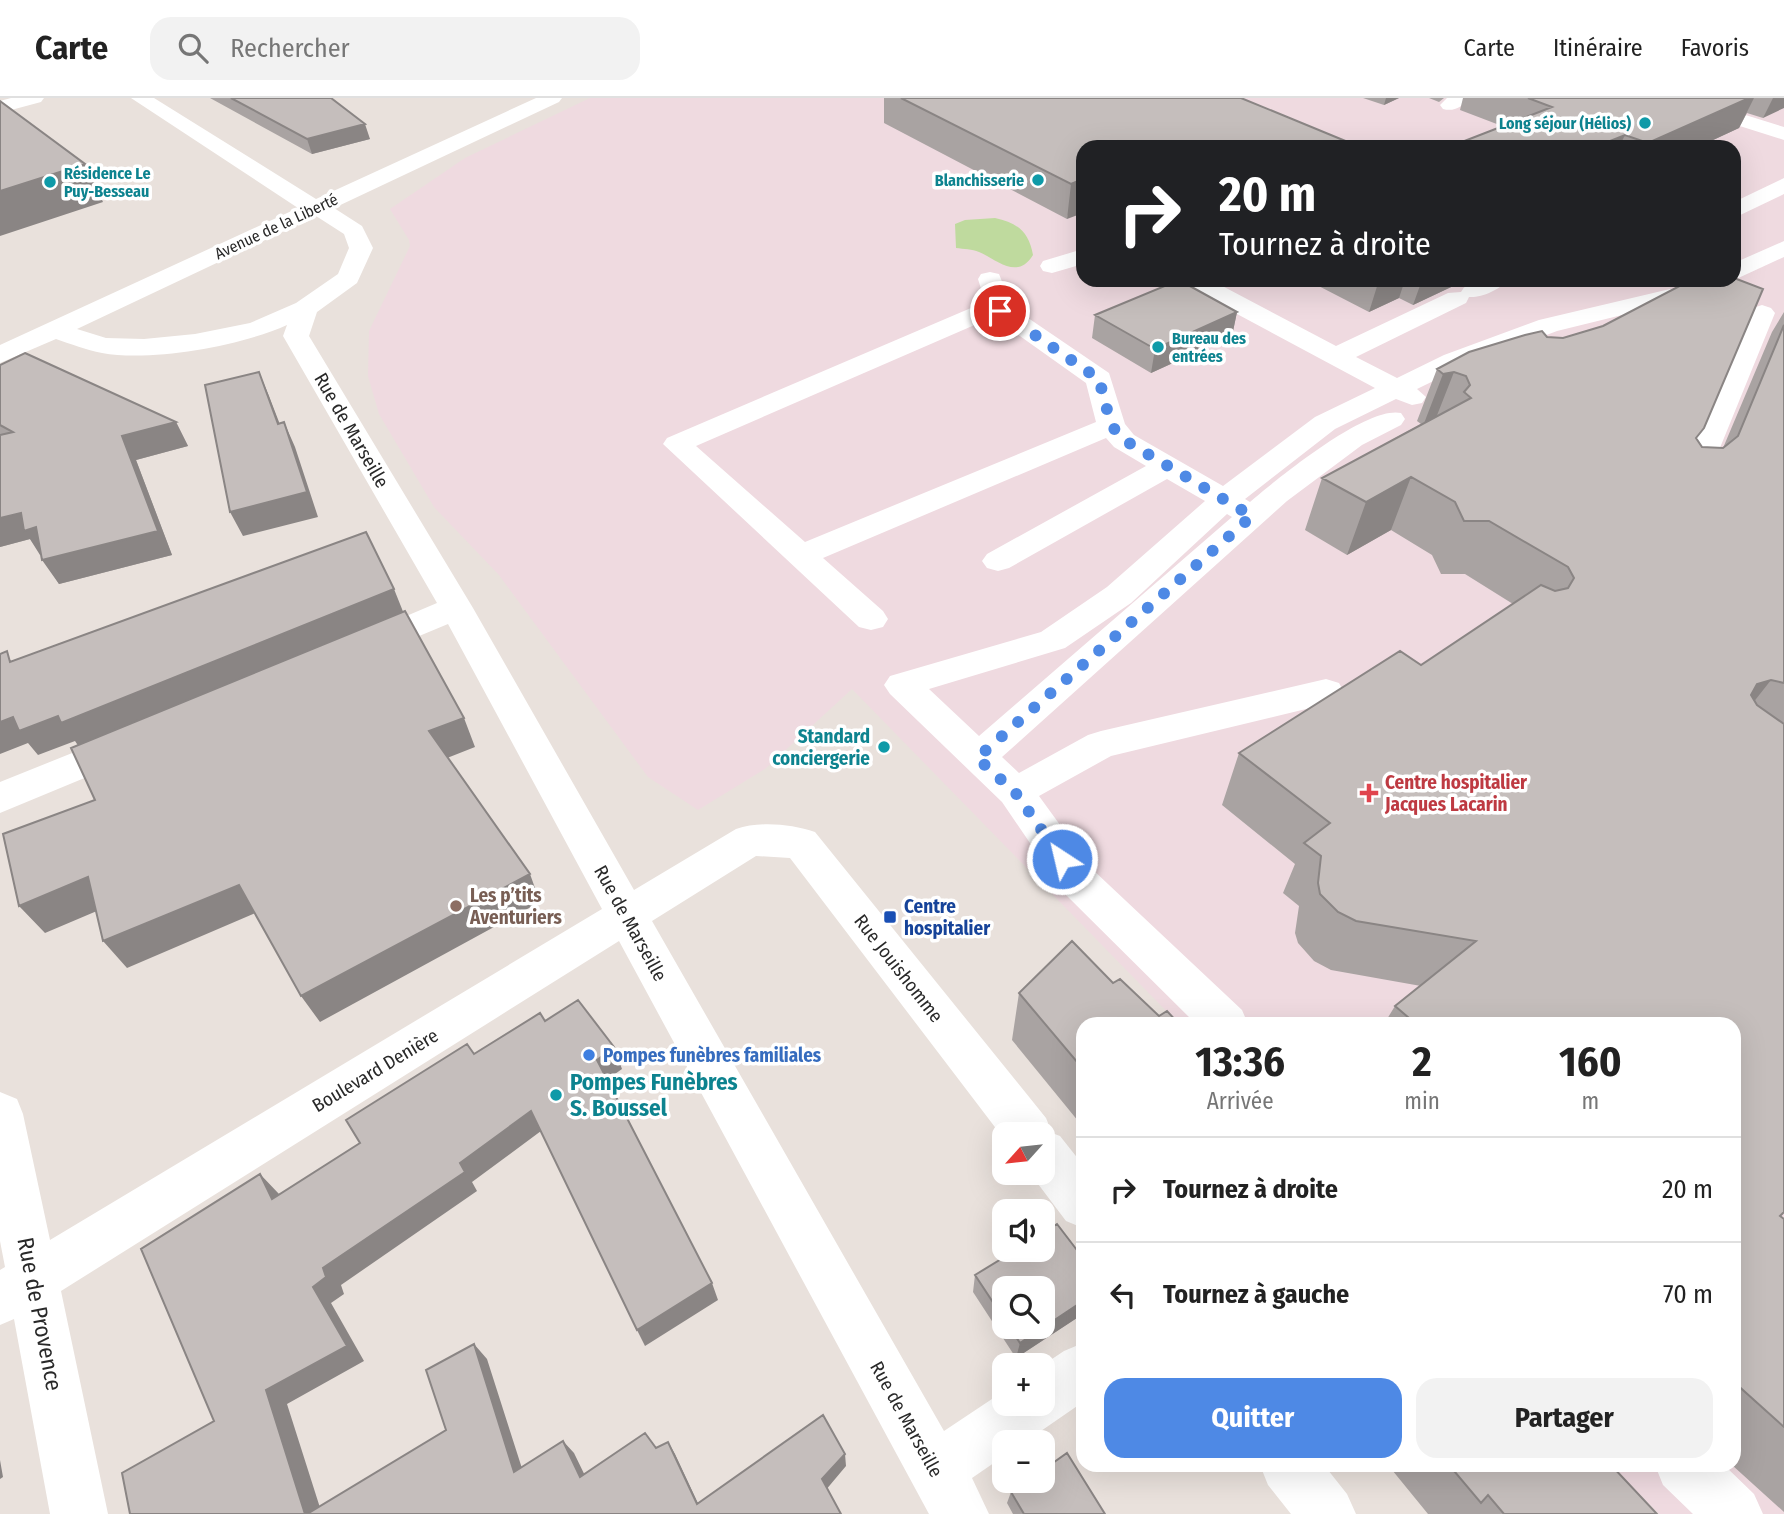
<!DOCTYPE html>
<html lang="fr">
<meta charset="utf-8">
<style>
:root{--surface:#fff;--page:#f2f2f2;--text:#222;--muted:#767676;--line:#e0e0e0;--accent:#4e89e5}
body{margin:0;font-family:"Fira Sans Condensed",sans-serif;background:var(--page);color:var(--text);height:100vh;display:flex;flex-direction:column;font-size:26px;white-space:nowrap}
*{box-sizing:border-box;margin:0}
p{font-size:23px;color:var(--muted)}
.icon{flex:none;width:38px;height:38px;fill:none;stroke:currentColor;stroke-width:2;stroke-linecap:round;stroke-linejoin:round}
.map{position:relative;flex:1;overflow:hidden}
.panel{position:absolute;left:1076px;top:919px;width:665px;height:455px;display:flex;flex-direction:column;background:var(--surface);border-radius:21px;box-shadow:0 7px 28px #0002}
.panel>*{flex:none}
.hud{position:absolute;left:1076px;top:42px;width:665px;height:147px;border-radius:21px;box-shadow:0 7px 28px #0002;background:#202124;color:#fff;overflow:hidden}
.needle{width:46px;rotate:243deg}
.buttons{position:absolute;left:992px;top:1024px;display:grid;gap:14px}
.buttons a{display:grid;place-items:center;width:63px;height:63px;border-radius:14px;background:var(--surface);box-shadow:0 7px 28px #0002;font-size:35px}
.pin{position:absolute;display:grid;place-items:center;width:60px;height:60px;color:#fff;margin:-30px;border:4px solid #fff;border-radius:50%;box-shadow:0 2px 7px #0007}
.me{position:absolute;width:77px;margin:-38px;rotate:325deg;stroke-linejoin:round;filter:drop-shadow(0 0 5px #0008)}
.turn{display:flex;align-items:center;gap:24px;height:147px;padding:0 28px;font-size:32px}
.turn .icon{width:91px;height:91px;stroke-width:2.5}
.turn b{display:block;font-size:49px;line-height:60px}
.eta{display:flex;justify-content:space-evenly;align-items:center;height:119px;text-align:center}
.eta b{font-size:42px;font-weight:700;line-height:49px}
.primary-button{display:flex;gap:14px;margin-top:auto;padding:14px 28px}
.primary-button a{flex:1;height:80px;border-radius:21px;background:var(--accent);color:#fff;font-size:28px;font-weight:700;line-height:80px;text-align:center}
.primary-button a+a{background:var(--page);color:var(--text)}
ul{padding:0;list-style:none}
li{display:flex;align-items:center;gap:21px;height:105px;padding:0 28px;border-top:2px solid var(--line)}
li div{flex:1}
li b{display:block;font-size:26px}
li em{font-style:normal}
header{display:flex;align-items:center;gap:42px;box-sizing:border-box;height:98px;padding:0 35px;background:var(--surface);border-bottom:2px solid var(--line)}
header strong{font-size:33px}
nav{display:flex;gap:38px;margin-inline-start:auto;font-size:24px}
.search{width:490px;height:63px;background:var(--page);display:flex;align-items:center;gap:18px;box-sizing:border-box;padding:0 24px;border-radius:21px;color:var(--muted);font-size:26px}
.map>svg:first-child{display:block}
.medical{fill:#efdae0;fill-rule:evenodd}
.green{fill:#bfda9e}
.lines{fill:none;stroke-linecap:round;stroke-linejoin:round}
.minor{fill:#fff;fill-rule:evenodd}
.wall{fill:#a9a3a2;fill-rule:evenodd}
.shaded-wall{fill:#8a8584}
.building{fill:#c5bebc;stroke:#8a8584;stroke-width:2}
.route{stroke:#4e89e5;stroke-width:12;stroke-dasharray:0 21.6}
.culture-dot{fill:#0f9aa8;stroke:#fff;stroke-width:2.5}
.health-dot{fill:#e0444e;stroke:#fff;stroke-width:2.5}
.education-dot{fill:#8d6e63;stroke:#fff;stroke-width:2.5}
.transit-dot{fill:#1a4fb4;stroke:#fff;stroke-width:2.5}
.shop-dot{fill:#3f7fe0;stroke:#fff;stroke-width:2.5}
.labels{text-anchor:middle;stroke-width:7;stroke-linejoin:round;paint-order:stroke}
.far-culture-label{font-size:16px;font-weight:bold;fill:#0d838f;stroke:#fff;text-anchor:end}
.far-street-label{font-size:16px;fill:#292929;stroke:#fff}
.street-label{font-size:19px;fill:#292929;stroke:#fff}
.culture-label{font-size:19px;font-weight:bold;fill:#0d838f;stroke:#fff;text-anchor:end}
.health-label{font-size:19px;font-weight:bold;fill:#be3a42;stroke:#fff;text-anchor:start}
.education-label{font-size:19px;font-weight:bold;fill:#785e54;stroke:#fff;text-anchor:start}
.transit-label{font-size:19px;font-weight:bold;fill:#164399;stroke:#fff;text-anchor:start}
.shop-label{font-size:19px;font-weight:bold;fill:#366cbe;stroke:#fff;text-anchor:start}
.near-culture-label{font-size:23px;font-weight:bold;fill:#0d838f;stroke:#fff;text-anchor:start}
.near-street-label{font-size:23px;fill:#292929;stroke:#fff}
</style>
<header>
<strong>Carte</strong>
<div class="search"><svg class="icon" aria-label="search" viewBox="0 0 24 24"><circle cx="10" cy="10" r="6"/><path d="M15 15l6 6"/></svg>Rechercher</div>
<nav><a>Carte</a><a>Itinéraire</a><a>Favoris</a></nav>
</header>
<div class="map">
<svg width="1784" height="1416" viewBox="0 0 1784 1416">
<rect width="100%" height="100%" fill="#e9e1dc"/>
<path class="medical" d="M590,0H1784V1416H1659L1611,1367H1734V926H1179L852,591L765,671L698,712L648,679L499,477L434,409L379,316L368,278L369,233L410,148L409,142L390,111L465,60ZM1083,49H1734V182H1083Z"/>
<path class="green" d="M995,120C1018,125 1029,134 1033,157C1017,183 996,161 979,154C972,151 964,151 956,150L955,126L965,122Z"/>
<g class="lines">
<path class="minor" d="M11,0H44L41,4L0,15V3Z
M131,0H154L316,101L536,0H562L559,4L334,110L362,128L373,150L357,185L317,214L309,238L473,510L634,792L736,731C760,723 791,726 815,734L1046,1020L1052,1035L1060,1038L1083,1067V1130L1066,1123L1029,1074H1043V1036H1004V1041L790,760L756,758L652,823L944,1333L1004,1293V1306H1043V1267L1064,1253L1083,1245V1304L1025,1344H1004V1358L972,1380L989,1416H929L619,843L61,1193L108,1416H50L14,1221L0,1227V1172L5,1169L0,1143V994L17,1001L23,1016L50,1142L602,811L448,526L364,561L352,557L347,549L352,541L437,505L283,238L287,227C241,248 151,264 102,255C86,252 71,246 56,241L0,265V247L298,110ZM316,118L344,136L349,150L338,176L296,205L250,225L195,236L144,241L106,240L77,231Z
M1447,0H1469C1462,9 1454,14 1443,11L1440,7Z
M1661,0H1691L1784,29V42L1664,4Z
M1784,80V96L1734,120V104Z
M1784,143V159L1734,182H1733L1734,165Z
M1083,151V166L1052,175L1043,173L1040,168L1043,163Z
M990,174L999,176L1012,209L1109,275L1125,326L1134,337L1223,388L1315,319L1375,290L1183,187L1180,182H1211L1336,248L1448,195L1461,194C1470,178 1491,182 1507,182C1500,192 1481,200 1469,199L1466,205L1356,259L1397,280L1444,257L1539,222L1670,191L1679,193L1682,198L1679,203L1557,233L1462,269L1417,291L1426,299L1422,305L1412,307L1396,301L1335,331L1245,401L1250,404C1277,381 1367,307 1401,315L1405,321L1401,327L1362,347L1287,403L1002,659L1019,675L1088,637L1101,633L1326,581L1339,585L1344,594L1339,603L1111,658L1039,698L1092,771L1242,912L1248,926H1196L1064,795L1002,704L890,596L884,587L890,578L1041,534L1107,489L1205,403L1167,381L1009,470L998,473L987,470L982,463L987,456L1146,368L1114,349L1106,340L823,460L883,513L888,521L883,529L871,532L859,529L663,346L667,340L985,204L978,181L981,176ZM993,219L1086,285L1096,324L805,444L696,348ZM1227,416L1232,419L979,638L929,591L1065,550L1131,505Z
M1762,207L1771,210L1775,215L1704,389C1696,401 1686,403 1672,399L1668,393L1676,384L1749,215L1753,210Z
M127,633L140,637L145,647L140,657L0,715V684Z
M1260,1367H1324L1347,1396L1356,1416H1291L1268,1387Z
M1655,1367H1724L1754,1396L1763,1416H1693L1663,1387Z"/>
</g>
<path class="wall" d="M210,0H331L370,41L312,56Z
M884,0H1241L1083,49L1067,121L884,25Z
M1363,0H1399L1384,7Z
M1429,0H1444L1439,4Z
M1463,0H1784L1763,20L1747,15L1739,30L1698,49H1449L1502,28L1460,12Z
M1307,182H1466L1413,207L1399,200L1369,214Z
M1237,214L1232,238L1151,275L1092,240L1095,217Z
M1784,214V1114L1780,1118L1784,1121V1414L1732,1367H1734V926H1384L1395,908L1421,888L1331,872L1314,863L1298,845L1295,835L1299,808L1283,795L1295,766L1222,707L1239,655L1421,567L1513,506L1465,476H1441L1432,457L1391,432L1347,457L1305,432L1322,380L1421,326L1417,323L1437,271L1547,239L1697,342L1702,349L1723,350L1772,234Z
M0,267L176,324L188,348L136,362L172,457L59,486L41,457L30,441L0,449Z
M1113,885L1159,918L1083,926V1029L1012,942L1019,895Z
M1083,1160V1216L1016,1260L973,1194L975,1177ZM1004,1190L1043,1228H1004Z
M1388,1367H1611L1657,1416H1428Z
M1011,1394L1105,1416H1013L1007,1405Z"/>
<path class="shaded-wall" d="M1386,0H1399L1384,7Z
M1749,0H1754L1739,30L1698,49H1646L1648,45Z
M1773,0H1784V10L1763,20Z
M365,26L370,41L312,56L307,41Z
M1625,37L1619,49H1595Z
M85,66L103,104L0,138V93Z
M1083,81V115L1067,121L1071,86Z
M1379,182H1405L1399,200L1369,214Z
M1422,182H1466L1413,207Z
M1237,214L1232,238L1151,275L1155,251Z
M259,274L269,298L289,350L278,326Z
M1454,274L1434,325L1423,328L1443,276Z
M176,324L188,348L136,362L172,457L59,486L42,462L122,338Z
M284,324L295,349L318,419L243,438L230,414Z
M1411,379L1391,432L1347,457L1366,404Z
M21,415L36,429L52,453L40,457L30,441L0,449V420Z
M394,491L404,516L79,649L75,643L38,657L28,645L0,656V624Z
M1771,582L1730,634L1757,586Z
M464,620L475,649L442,662L429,633Z
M530,776L540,804L320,924L301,898Z
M88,779L111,807L45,835L19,808Z
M239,787L258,814L127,870L103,843Z
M614,949L622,971L605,983L597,962Z
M531,1013L541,1033L472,1084L477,1093L341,1187L344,1196L331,1205L364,1263L287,1306L322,1416H305L266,1292L313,1189L323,1170L460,1065Z
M260,1076L279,1096L291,1119L272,1101Z
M712,1185L718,1202L645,1248L637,1232Z
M1083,1203V1216L1016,1260L1020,1245Z
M474,1246L487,1261L527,1386L514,1374Z
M563,1343L574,1355L591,1390L580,1379Z
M668,1344L675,1356L703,1416L697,1406Z
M845,1356L846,1368L825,1393L822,1381Z
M0,1362L3,1379L0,1381Z"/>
<path class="building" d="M231,0H331L365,26L307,41Z
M901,0H1241L1360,49H1083V81L1071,86Z
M1528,0H1749L1648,45L1625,37L1595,49H1449L1552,9Z
M0,3L85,66L0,93Z
M1734,180L1763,191L1704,330L1696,340L1702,349L1723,350L1738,338L1784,227V585L1771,582L1757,586L1751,597L1757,607L1784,626V1114L1780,1118L1784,1121V1329L1734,1284V926H1416L1395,908L1476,843L1356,823L1338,814L1320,796L1318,785L1321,758L1304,745L1330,725L1239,655L1400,553L1421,567L1541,487L1555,493L1568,490L1574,480L1568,469L1489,423H1464L1455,404L1411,379L1366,404L1322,380L1471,300L1464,294L1470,287L1466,278L1454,274L1443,276L1437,271L1469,254L1525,237L1542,233L1547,239L1563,240L1603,228L1691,182H1734Z
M1179,182L1237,214L1155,251L1095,217Z
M25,255L176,324L122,338L158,433L42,462L36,429L24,433L21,415L0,420V337L13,334L0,327V267Z
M259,274L278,326L284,324L307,394L230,414L205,287Z
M366,434L394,491L61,625L58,618L19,633L13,619L0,624V556L7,553L10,564Z
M405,513L464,620L429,633L530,776L301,898L239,787L103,843L88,779L19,808L3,736L95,702L71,650Z
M1072,843L1113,885L1120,881L1159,918L1167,913L1179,926H1083V971L1019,895Z
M578,902L614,949L597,962L712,1185L637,1232L531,1013L460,1065L465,1074L323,1170L326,1179L313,1189L347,1248L266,1292L305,1416H130L122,1375L214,1323L141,1151L260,1076L272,1101L360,1045L346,1022L467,946L474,956L540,915L545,923Z
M1057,1126L1083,1160V1203L1020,1245L1009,1228H1043V1190H1004V1221L975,1177L1016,1152H1043V1135Z
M474,1246L514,1374L563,1343L580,1379L645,1335L656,1350L668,1344L697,1406L823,1317L845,1356L822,1381L841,1416H307L446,1332L426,1272Z
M1067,1355L1105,1416H1024L1011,1394L1028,1382H1043V1372Z
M1449,1367H1611L1657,1416H1504L1488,1397L1481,1405Z"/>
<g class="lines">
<path class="route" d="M1000,213L1099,281L1111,327L1124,342L1252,418L977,660L1015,694L1062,761"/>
</g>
<g class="culture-dot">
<circle cx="1645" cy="25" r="7"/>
<circle cx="1038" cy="82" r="7"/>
<circle cx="50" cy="84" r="7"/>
<circle cx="1158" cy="249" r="7"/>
<circle cx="884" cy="649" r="7"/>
<circle cx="556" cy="997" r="7"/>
</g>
<path class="health-dot" d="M1365.5 684.5h7v7h7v7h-7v7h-7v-7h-7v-7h7z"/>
<circle class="education-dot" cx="456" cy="808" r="7"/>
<rect class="transit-dot" x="883" y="812" width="14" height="14" rx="3.5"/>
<circle class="shop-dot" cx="589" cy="957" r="7"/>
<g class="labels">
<g class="far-culture-label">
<text x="1631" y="31">Long séjour (Hélios)</text>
<text x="64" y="81" text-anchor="start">Résidence Le<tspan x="64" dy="18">Puy-Besseau</tspan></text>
<text x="1024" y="88">Blanchisserie</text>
<text x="1172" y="246" text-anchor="start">Bureau des<tspan x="1172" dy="18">entrées</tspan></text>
</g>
<g class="far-street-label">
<text transform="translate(276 128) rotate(-25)" y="6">Avenue de la Liberté</text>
</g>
<g class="street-label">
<text transform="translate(352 332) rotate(60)" y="7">Rue de Marseille</text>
<text transform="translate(631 825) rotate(61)" y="7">Rue de Marseille</text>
<text transform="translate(899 870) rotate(52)" y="7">Rue Jouishomme</text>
<text transform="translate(375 972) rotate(-31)" y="7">Boulevard Denière</text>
<text transform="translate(907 1321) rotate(61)" y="7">Rue de Marseille</text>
</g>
<g class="culture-label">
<text x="870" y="645">Standard<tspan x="870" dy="22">conciergerie</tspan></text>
</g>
<g class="health-label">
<text x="1385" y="691">Centre hospitalier<tspan x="1385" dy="22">Jacques Lacarin</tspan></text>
</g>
<g class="education-label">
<text x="470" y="804">Les p’tits<tspan x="470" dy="22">Aventuriers</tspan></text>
</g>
<g class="transit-label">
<text x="904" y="815">Centre<tspan x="904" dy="22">hospitalier</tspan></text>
</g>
<g class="shop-label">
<text x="603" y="964">Pompes funèbres familiales</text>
</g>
<g class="near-culture-label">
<text x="570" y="992">Pompes Funèbres<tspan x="570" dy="26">S. Boussel</tspan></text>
</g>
<g class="near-street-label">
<text transform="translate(40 1216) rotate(79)" y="8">Rue de Provence</text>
</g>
</g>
</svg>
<div class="buttons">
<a><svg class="needle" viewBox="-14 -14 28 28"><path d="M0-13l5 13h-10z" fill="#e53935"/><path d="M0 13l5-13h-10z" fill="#767676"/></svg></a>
<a><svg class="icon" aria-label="sound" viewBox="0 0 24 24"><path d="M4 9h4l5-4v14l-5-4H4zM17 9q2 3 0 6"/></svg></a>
<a><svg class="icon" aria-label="search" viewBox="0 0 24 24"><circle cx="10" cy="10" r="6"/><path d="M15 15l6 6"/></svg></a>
<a>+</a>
<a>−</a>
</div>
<div class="pin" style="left:1000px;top:213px;background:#d93025"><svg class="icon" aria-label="arrive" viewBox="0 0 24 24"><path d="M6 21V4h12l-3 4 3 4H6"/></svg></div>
<svg class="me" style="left:1062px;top:761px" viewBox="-20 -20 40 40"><circle r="17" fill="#4e89e5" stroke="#fff" stroke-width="3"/><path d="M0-11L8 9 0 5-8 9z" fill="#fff"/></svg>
<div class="hud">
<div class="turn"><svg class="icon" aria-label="right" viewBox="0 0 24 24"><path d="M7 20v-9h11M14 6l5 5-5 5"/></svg><div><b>20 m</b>Tournez à droite</div></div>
</div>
<section class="panel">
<div class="eta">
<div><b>13:36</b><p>Arrivée</p></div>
<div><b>2</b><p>min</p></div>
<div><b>160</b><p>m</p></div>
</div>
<ul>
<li><svg class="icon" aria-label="right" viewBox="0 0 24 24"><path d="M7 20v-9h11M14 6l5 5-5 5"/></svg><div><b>Tournez à droite</b></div><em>20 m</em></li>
<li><svg class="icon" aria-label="left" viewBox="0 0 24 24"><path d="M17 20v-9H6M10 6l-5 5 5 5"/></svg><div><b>Tournez à gauche</b></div><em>70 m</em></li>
</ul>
<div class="primary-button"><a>Quitter</a><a>Partager</a></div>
</section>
</div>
